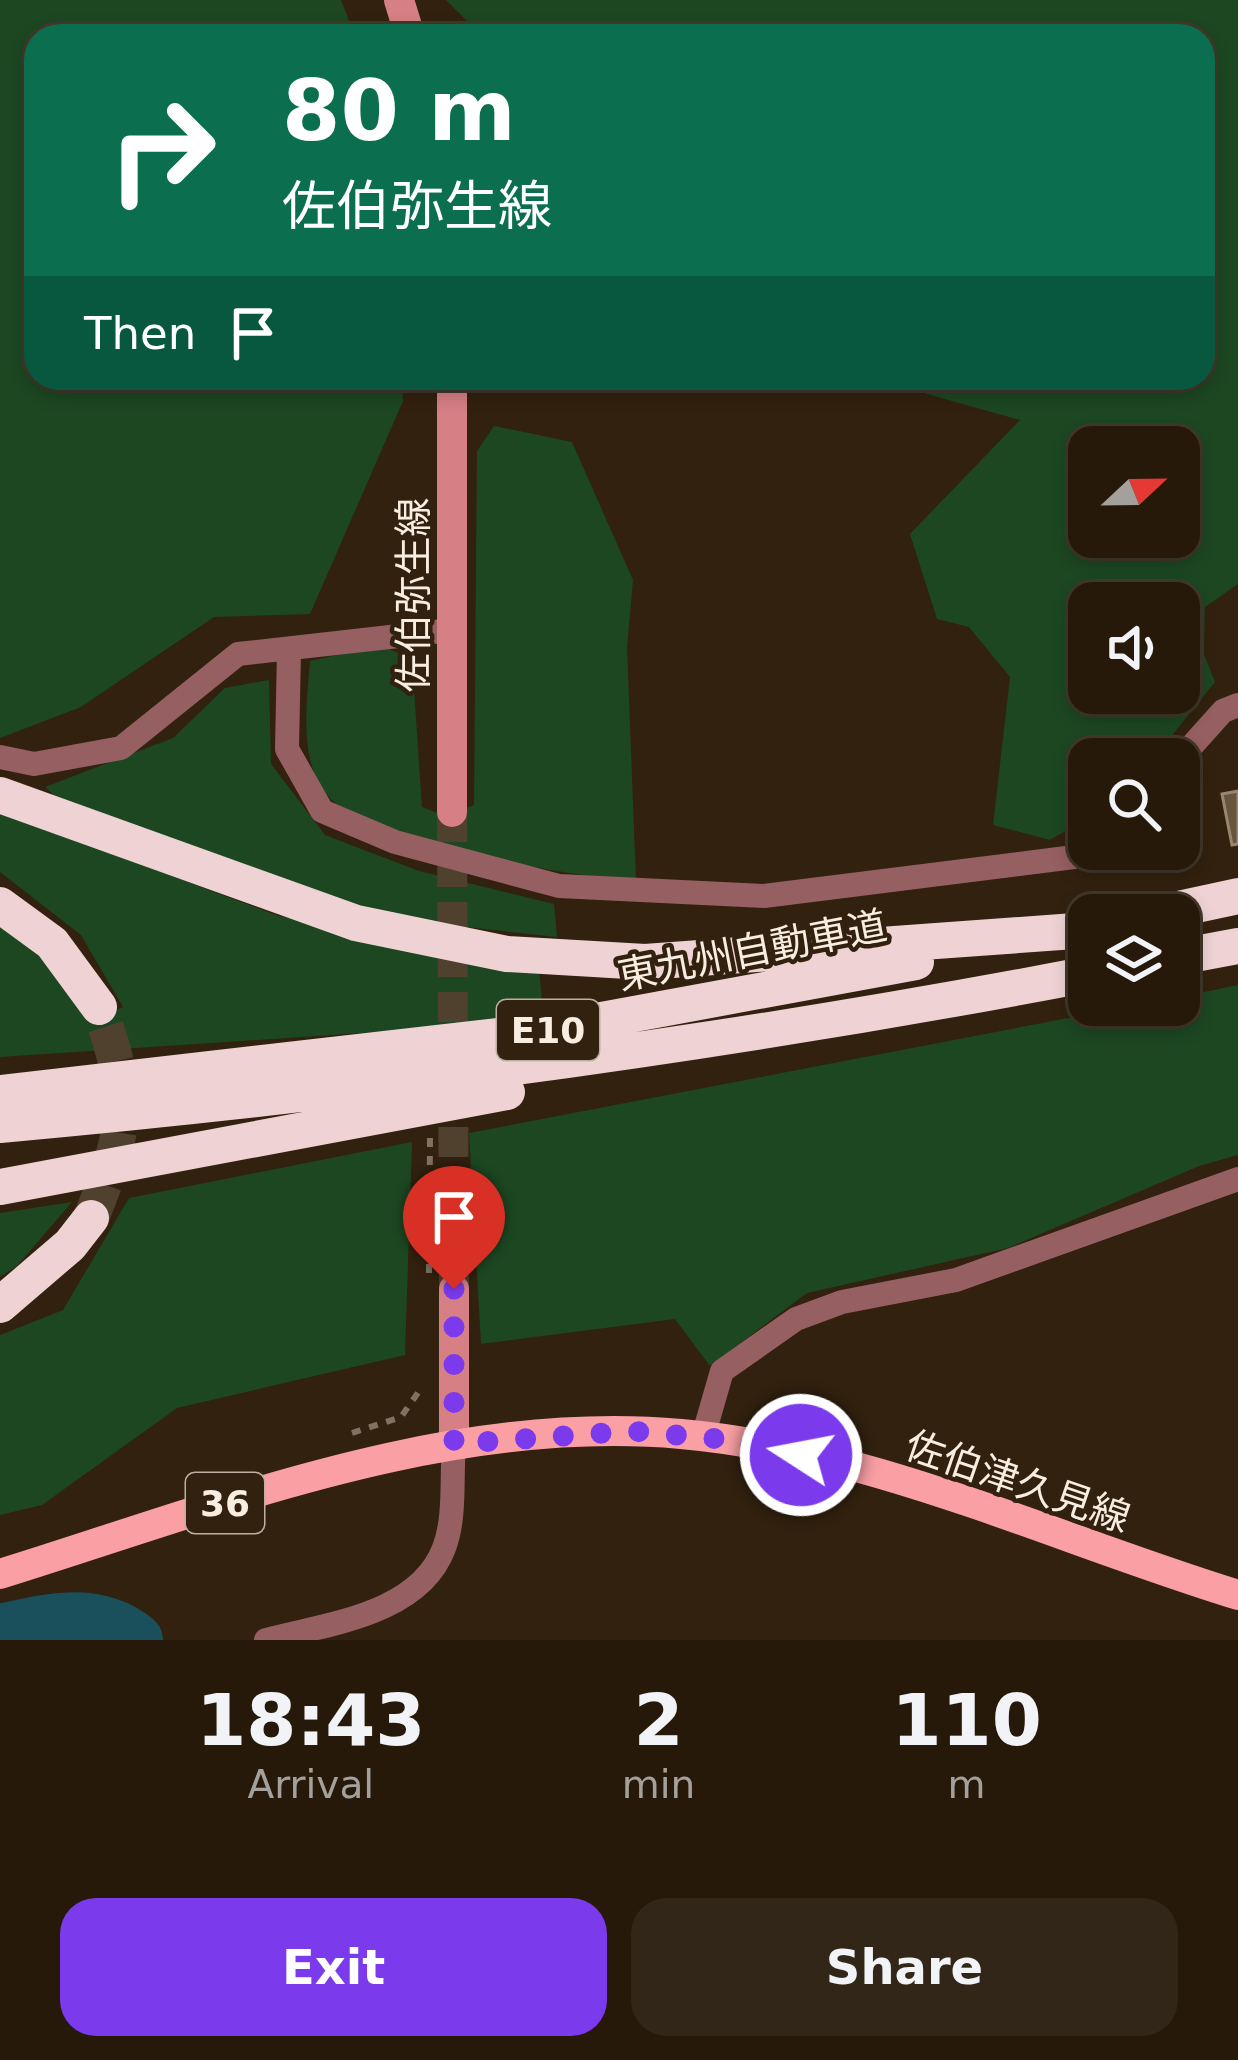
<!DOCTYPE html>
<meta charset="utf-8">
<style>
:root{--surface:#26190a;--page:#322618;--text:#f1f3f6;--muted:#a4a09c;--line:#42382b;--accent:#7c3aed}
body{margin:0;font-family:"DejaVu Sans","Noto Sans JP",sans-serif;background:var(--page);color:var(--text);height:100vh;display:flex;flex-direction:column;font-size:45px;white-space:nowrap}
*{box-sizing:border-box;margin:0}
p{font-size:39px;color:var(--muted)}
.icon{flex:none;width:66px;height:66px;fill:none;stroke:currentColor;stroke-width:2;stroke-linecap:round;stroke-linejoin:round}
.map{position:relative;height:1640px;overflow:hidden}
.panel{display:flex;flex-direction:column;background:var(--surface);flex:1}
.panel>*{flex:none}
.banner{position:absolute;left:24px;top:24px;width:1191px;height:366px;border-radius:36px;box-shadow:0 6px 18px #0003,0 0 0 3px var(--line);background:#0b6e4f;color:#fff;overflow:hidden}
.needle{width:78px;rotate:68deg}
.buttons{position:absolute;left:1068px;top:426px;display:grid;gap:24px}
.buttons a{display:grid;place-items:center;width:132px;height:132px;border-radius:24px;background:var(--surface);box-shadow:0 6px 18px #0003,0 0 0 3px var(--line);font-size:60px}
.pin{position:absolute;display:grid;place-items:center;width:102px;height:102px;color:#fff;margin:-123px -51px;border-radius:50% 50% 50% 0;rotate:-45deg;box-shadow:0 0 12px #0007}
.pin .icon{rotate:45deg}
.me{position:absolute;width:132px;margin:-66px;rotate:281deg;stroke-linejoin:round;filter:drop-shadow(0 0 9px #0008)}
.turn{display:flex;align-items:center;gap:42px;height:252px;padding:0 60px;font-size:54px}
.turn .icon{width:156px;height:156px;stroke-width:2.5}
.turn b{display:block;font-size:84px;line-height:102px}
.then{display:flex;align-items:center;height:114px;padding:0 60px;background:#0003;gap:24px;font-size:45px}
.eta{display:flex;justify-content:space-evenly;align-items:center;height:204px;text-align:center}
.eta b{font-size:72px;font-weight:700;line-height:84px}
.action{display:flex;gap:24px;margin-top:auto;padding:24px 60px}
.action a{flex:1;height:138px;border-radius:36px;background:var(--accent);color:#fff;font-size:48px;font-weight:700;line-height:138px;text-align:center}
.action a+a{background:var(--page);color:var(--text)}
.map>svg:first-child{display:block}
.green{fill:#1c4721;fill-rule:evenodd}
.lines{fill:none;stroke-linecap:round;stroke-linejoin:round}
.river{stroke:#19505b;stroke-width:54}
.building{fill:#675540;stroke:#9a866f;stroke-width:3}
.secondary-tunnel{stroke:#50402e;stroke-width:30;stroke-dasharray:30 15;stroke-linecap:butt}
.highway-tunnel{stroke:#50402e;stroke-width:36;stroke-dasharray:36 18;stroke-linecap:butt}
.path{stroke:#807161;stroke-width:6;stroke-dasharray:9 9;stroke-linecap:butt}
.street{stroke:#965f62;stroke-width:24}
.secondary{stroke:#d67f85;stroke-width:30}
.primary{stroke:#faa0a5;stroke-width:30}
.highway{stroke:#efd3d4;stroke-width:36}
.route{stroke:#7c3aed;stroke-width:21;stroke-dasharray:0 37.8}
.labels{text-anchor:middle;stroke-width:9;stroke-linejoin:round;paint-order:stroke}
.shield{fill:#32210e;stroke:#bdb0a2;stroke-width:3}
.shield-label{font-size:36px;font-weight:bold;fill:#f8ede1}
.street-label{font-size:39px;fill:#f8ede1;stroke:#32210e}
</style>
<div class="map">
<svg width="1238" height="1640" viewBox="0 0 1238 1640">
<rect width="100%" height="100%" fill="#32210e"/>
<path class="green" d="M0,0H341L355,36H36V378H401L403,401L310,614L214,617L81,707L0,738Z
M446,0H1238V584L1205,607L1204,654L1215,682L1153,759H1089V817L1050,840L993,825L1010,677L969,627L937,619L910,534L1020,420L870,378H1203V36H482ZM1179,447V537H1089V447ZM1089,603H1179V693H1089Z
M494,426L572,442L633,580L627,648L636,881C573,877 368,843 327,795C298,760 307,702 310,661L381,645L412,660L422,807L445,816L474,805L477,451Z
M269,680L271,764L325,835L419,871L554,904L557,937L411,921L295,887L55,796L45,787L173,738L225,688Z
M0,812L279,916L539,968L544,1021L0,1057V925L39,951L93,1022L123,1007L81,935L0,872Z
M1238,985V1155L1199,1166L1008,1248L807,1293L710,1366L675,1319L481,1344L469,1133L1136,1005H1179V997Z
M412,1142L405,1355L177,1408L42,1505L0,1515V1335L63,1310L129,1198Z
M72,1202L17,1266L0,1277V1213Z"/>
<g class="lines">
<path class="river" d="M0,1631C48,1621 95,1607 136,1640"/>
</g>
<path class="building" d="M1238,791V844L1232,845L1222,794Z"/>
<g class="lines">
<path class="secondary-tunnel" d="M452,812L454,1289"/>
<path class="highway-tunnel" d="M91,1218C127,1128 132,1099 99,1007"/>
<path class="path" d="M429,1273L430,1136
M352,1433L401,1417L422,1387"/>
<path class="street" d="M289,650L287,749L322,811L395,842L559,886L764,896L1074,857L1089,845
M0,757L34,764L121,748L238,654L452,630
M1179,760L1223,711L1238,705
M703,1437L722,1371L796,1319L842,1302L956,1280L1238,1179
M266,1640C326,1624 419,1615 444,1548C456,1517 451,1477 454,1444"/>
<path class="secondary" d="M399,0L410,36
M452,378V812
M454,1444V1289"/>
<path class="primary" d="M0,1574C219,1506 447,1413 681,1434C874,1451 1055,1539 1238,1595"/>
<path class="highway" d="M0,795L356,923L507,954L645,962L1075,931
M0,905L52,943L99,1007
M1150,915L1238,896
M1179,957L1238,946
M0,1093L542,1031L916,962
M0,1125C365,1092 729,1043 1089,974
M0,1187L507,1092
M0,1305L70,1245L91,1218"/>
</g>
<g class="lines">
<path class="route" d="M454,1289V1444L631,1431L721,1439L801,1455"/>
</g>
<g class="labels">
<g class="shield">
<rect x="497" y="1000" width="102" height="60" rx="9"/>
<rect x="186" y="1473" width="78" height="60" rx="9"/>
</g>
<g class="shield-label">
<text x="548" y="1043">E10</text>
<text x="225" y="1516">36</text>
</g>
<g class="street-label">
<text transform="translate(413 595) rotate(-90)" y="14">佐伯弥生線</text>
<text transform="translate(752 950) rotate(-11)" y="14">東九州自動車道</text>
<text transform="translate(1018 1481) rotate(19)" y="14">佐伯津久見線</text>
</g>
</g>
</svg>
<div class="buttons">
<a><svg class="needle" viewBox="-14 -14 28 28"><path d="M0-13l5 13h-10z" fill="#e53935"/><path d="M0 13l5-13h-10z" fill="#a4a09c"/></svg></a>
<a><svg class="icon" aria-label="sound" viewBox="0 0 24 24"><path d="M4 9h4l5-4v14l-5-4H4zM17 9q2 3 0 6"/></svg></a>
<a><svg class="icon" aria-label="search" viewBox="0 0 24 24"><circle cx="10" cy="10" r="6"/><path d="M15 15l6 6"/></svg></a>
<a><svg class="icon" aria-label="layers" viewBox="0 0 24 24"><path d="M12 4l9 5-9 5-9-5zM3 14l9 5 9-5"/></svg></a>
</div>
<div class="pin" style="left:454px;top:1289px;background:#d93025"><svg class="icon" aria-label="arrive" viewBox="0 0 24 24"><path d="M6 21V4h12l-3 4 3 4H6"/></svg></div>
<svg class="me" style="left:801px;top:1455px" viewBox="-20 -20 40 40"><circle r="17" fill="#7c3aed" stroke="#fff" stroke-width="3"/><path d="M0-11L8 9 0 5-8 9z" fill="#fff"/></svg>
<div class="banner">
<div class="turn"><svg class="icon" aria-label="right" viewBox="0 0 24 24"><path d="M7 20v-9h11M14 6l5 5-5 5"/></svg><div><b>80 m</b>佐伯弥生線</div></div>
<div class="then">Then<svg class="icon" aria-label="arrive" viewBox="0 0 24 24"><path d="M6 21V4h12l-3 4 3 4H6"/></svg></div>
</div>
</div>
<section class="panel">
<div class="eta">
<div><b>18:43</b><p>Arrival</p></div>
<div><b>2</b><p>min</p></div>
<div><b>110</b><p>m</p></div>
</div>
<div class="action"><a>Exit</a><a>Share</a></div>
</section>
